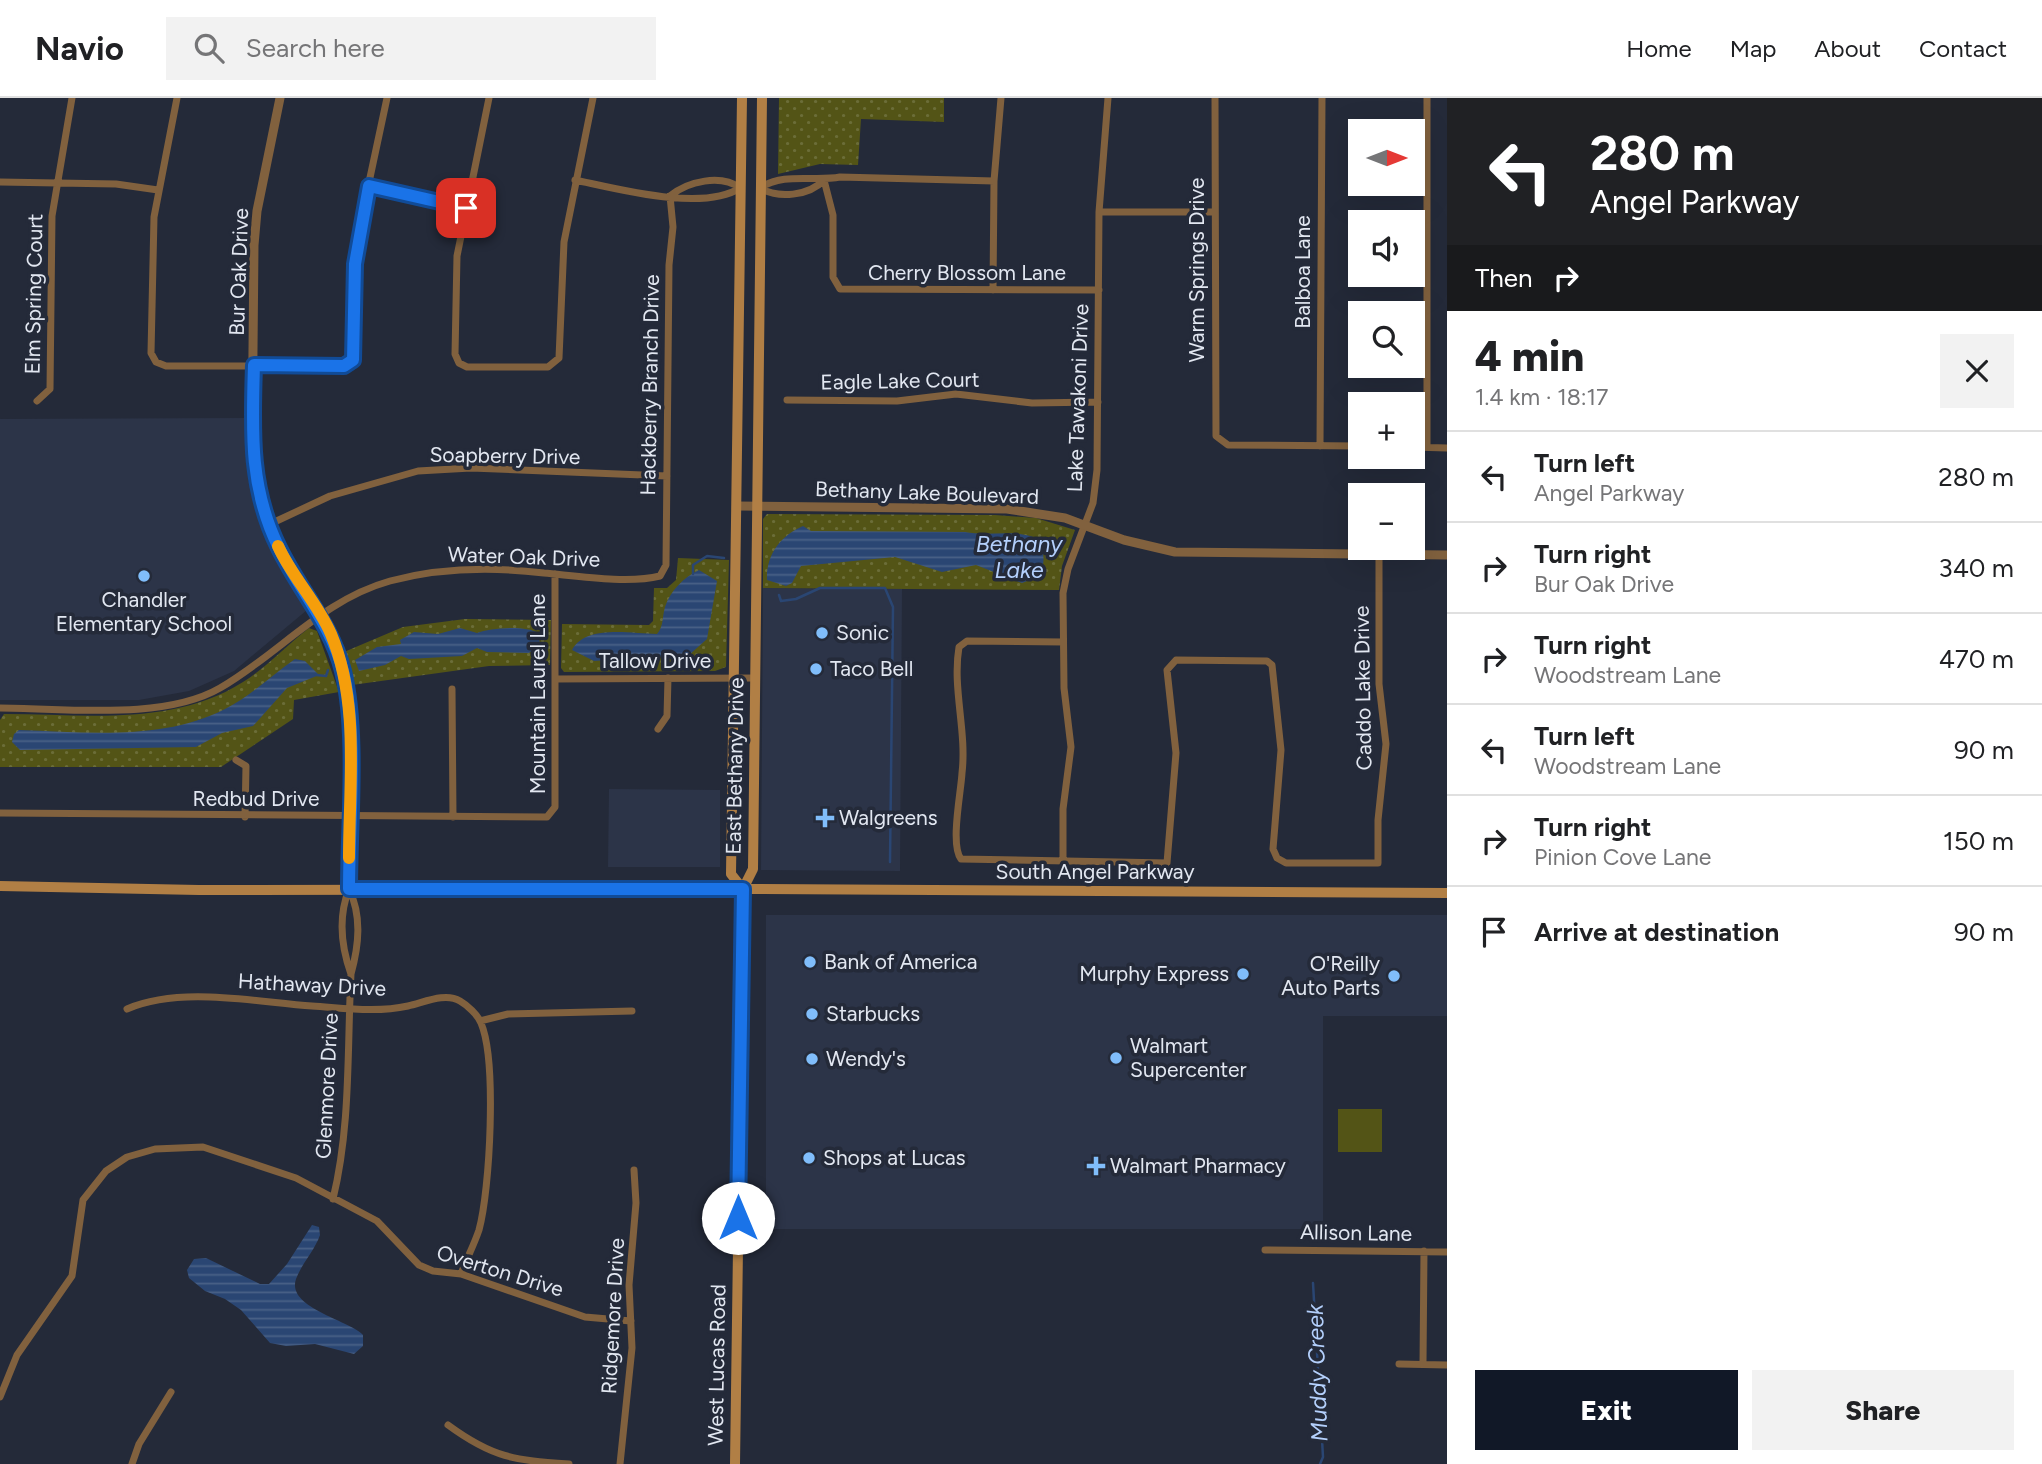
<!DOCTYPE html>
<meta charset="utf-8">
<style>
:root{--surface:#fff;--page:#f2f2f2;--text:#202124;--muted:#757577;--line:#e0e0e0;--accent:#111827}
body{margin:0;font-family:Figtree,sans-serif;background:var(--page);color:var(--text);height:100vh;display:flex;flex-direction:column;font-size:26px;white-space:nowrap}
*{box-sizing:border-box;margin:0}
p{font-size:23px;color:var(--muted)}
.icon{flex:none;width:38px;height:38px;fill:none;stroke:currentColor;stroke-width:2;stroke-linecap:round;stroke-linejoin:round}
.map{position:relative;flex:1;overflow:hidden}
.drawer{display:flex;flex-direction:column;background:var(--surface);width:595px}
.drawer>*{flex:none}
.hud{background:#202124;color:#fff;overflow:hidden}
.needle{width:46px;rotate:90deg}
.tools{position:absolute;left:1348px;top:21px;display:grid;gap:14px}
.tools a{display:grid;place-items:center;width:77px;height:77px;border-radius:0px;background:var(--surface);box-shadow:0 7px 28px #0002;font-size:35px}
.pin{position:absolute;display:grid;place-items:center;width:60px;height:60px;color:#fff;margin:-30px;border-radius:14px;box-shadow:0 4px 10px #0006}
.me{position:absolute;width:77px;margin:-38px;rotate:0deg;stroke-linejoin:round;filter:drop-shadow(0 0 5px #0008)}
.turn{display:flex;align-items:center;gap:24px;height:147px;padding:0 28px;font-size:32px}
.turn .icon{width:91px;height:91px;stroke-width:2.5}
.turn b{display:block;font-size:49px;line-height:60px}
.then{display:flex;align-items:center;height:66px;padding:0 28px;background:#0003;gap:14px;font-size:26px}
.round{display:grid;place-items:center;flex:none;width:74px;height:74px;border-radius:0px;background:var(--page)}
.summary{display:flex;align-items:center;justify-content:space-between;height:119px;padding:0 28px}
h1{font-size:42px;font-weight:800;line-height:52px}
.action{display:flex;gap:14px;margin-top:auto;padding:14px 28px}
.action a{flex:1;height:80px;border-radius:0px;background:var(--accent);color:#fff;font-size:28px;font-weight:800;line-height:80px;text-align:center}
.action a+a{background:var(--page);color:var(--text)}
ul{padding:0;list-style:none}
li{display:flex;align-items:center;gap:21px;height:91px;padding:0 28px;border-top:2px solid var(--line)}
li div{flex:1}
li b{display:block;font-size:26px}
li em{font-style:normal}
header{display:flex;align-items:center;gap:42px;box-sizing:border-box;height:98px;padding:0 35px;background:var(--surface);border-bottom:2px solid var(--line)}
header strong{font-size:33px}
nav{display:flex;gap:38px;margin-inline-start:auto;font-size:24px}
.search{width:490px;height:63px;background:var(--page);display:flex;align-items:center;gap:18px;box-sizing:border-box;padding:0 24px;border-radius:0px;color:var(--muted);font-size:26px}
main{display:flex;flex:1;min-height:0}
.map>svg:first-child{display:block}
.built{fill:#2c3448}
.grass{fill:url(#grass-dots)}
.garden{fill:#535416}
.water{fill:url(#water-rules)}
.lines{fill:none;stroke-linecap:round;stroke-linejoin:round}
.stream{stroke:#2a4673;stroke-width:2.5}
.minor{stroke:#81613e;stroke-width:7}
.tertiary{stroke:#81613e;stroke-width:9}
.secondary{stroke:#b17f45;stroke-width:10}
.route-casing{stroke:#114b97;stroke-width:18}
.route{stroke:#1a73e8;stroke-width:12}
.slow{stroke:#f59e0b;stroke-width:12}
.poi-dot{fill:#80bdfa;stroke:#242a39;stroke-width:2.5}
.labels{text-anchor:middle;stroke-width:7;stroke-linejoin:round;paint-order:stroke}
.street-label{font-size:21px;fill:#e2e7f1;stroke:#242a39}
.poi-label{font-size:21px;fill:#e2e7f1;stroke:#242a39;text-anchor:start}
.water-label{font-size:23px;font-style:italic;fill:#b4d0fc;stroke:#242a39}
</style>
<header>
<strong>Navio</strong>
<div class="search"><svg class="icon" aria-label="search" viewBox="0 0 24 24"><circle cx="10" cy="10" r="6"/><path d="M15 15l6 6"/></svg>Search here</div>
<nav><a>Home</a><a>Map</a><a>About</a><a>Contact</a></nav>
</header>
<main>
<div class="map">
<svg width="1447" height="1366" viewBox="0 0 1447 1366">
<defs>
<pattern id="grass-dots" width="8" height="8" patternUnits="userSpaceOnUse" patternTransform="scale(1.75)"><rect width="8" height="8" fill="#535416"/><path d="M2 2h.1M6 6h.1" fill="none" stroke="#6b6d38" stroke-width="1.8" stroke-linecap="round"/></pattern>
<pattern id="water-rules" width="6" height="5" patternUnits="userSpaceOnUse" patternTransform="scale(1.75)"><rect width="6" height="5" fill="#2a4673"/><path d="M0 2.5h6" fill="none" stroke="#496187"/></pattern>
</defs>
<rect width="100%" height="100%" fill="#242a39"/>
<path class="built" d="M244,320L248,380L256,414L267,444L307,512L234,573L189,593L139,602H0V321Z
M763,490L902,491L900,773L761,772Z
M609,691L720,692V769H608Z
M766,817H1447V918H1323V1131H766Z"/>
<path class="grass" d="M779,0H944V24L861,21L858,67L820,66L778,76Z
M767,416L995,417L1036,420L1075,432L1062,468L1059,492L763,490V421Z
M678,460L729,462L726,569L715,573L564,574L561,570L562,526L649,527L653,523L654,490H667L676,482Z
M465,521L551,522L550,567L489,568L352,587L344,554L403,529Z
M309,530L317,533L339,594L294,602L293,621L221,669H0V622L4,616C85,616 172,629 243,584C267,569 287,547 309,530Z"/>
<path class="garden" d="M1338,1011H1382V1054H1338Z"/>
<path class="water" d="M803,428L811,433L965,434C990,439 1014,430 1038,441C1045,454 1045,464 1040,478L1022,485L976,467L942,474L895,459L801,468L792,485L786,488L767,482C766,457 780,438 803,428Z
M699,472L717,483L707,541L689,557L594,563L572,552C586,526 631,536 657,536C664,528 662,519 665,509C670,493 684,479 699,472Z
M460,530L477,535C491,530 525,527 538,535L540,546L529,555L487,554L477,550L462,558L409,561L401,558L385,567L359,573L355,562L377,549L401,546L400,542L414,534L438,536Z
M295,561L305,563L319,577L287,590L253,628L222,635L196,649L20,652L12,644L14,636L19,632C87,634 163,643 225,611C251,598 272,577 295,561Z
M312,1127L319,1129L320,1137C315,1152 302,1165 296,1181C286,1210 349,1222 363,1237V1248L354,1256L315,1246L286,1248L270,1245L241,1212L225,1201L205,1193L189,1180L187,1172L194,1161L206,1160L260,1186H269L287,1166Z"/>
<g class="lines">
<path class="stream" d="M693,476V467L707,458L724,460
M779,497L781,503L796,501L820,490H885L893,509L890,764
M316,577L326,578L328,572
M1313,1185L1323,1359L1320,1366"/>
<path class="minor" d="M177,0L154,119L151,255L156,264L166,268H344L353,262L355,166L359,131L387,0
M489,0L457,158L455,256L459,265L467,269H548L559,260L564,144L593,0
M1215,0L1216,338L1228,347L1360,348
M575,82C618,91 703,114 740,90C721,76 688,83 670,98
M824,82L833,117V179L840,191L1099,192
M824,82C809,98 778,101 760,90C784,74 814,84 840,79L994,83
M0,84L116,86L158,92
M369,88L466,110
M1099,114H1215
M993,192L994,83L1001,0
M787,302L897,303L956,296L1032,305L1098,304
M37,303L50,291L52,118L72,0
M1320,348L1322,0
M1412,349L1447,350
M1427,349V0
M268,427L330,398L418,373L471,370L667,378
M1063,544L967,543L959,549C952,590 967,633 962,675C961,694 950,747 961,761L1167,765L1176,655L1167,572L1176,562L1267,563L1272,567L1281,652L1273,751L1277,760L1286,765H1378V722L1386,646L1379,586V457
M555,581L755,580
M452,591L453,719
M0,610C65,610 163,623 220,590C279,556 322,502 390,483C439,470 494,469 544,475C577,478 628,486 660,478L666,467L669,167L673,129L670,98
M658,631L667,618L668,580
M236,662L246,668L245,719
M0,715L547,719L555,709V476
M1063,763V711L1071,649L1064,590L1063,495L1068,471L1093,405L1097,372L1099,114L1108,0
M349,791C362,818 359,847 351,876C341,848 338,819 349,791Z
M127,911C181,888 255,904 312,908C344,910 376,915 408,908C423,905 445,894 460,903C467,907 478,917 481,925C497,963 490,1092 479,1132C474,1147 466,1162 461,1176
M480,923L508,916L632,913
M333,1101C351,1027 347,951 351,876
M1265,1152L1447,1154
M1399,1266L1447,1267
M1423,1266L1424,1153
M0,1299L17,1257L72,1178L83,1102L106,1073L127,1059L155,1051L203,1049L296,1080L377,1123L419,1167L433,1173L461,1176L585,1219L631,1223
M448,1327C493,1360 514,1362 569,1366
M132,1366L139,1346L171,1294
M620,1366L632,1250L629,1187L636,1105L634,1072"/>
<path class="tertiary" d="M280,0L257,113L254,147L252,356C256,390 264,424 280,454C299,486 324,515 337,551C360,621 349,717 349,791
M737,408L1007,411L1065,420L1124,442L1175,454L1447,457"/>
<path class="secondary" d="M742,0L731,776L743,791
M0,788L199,792L743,791L1447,795
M735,1366L743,791L753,771L762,0"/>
</g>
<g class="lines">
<g class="route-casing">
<path id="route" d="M466,110L369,88L355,166L353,262L344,268L254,267C252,332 249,390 279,450C300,493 331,526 343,573C358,634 349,726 349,791H743L738,1120"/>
</g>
<use href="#route" class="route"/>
<path class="slow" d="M278,448C292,479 317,504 331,536C360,605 349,686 349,760"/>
</g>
<g class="poi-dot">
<circle cx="144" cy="478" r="7"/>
<circle cx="822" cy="535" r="7"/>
<circle cx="816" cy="571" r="7"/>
<path d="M821.5 709.5h7v7h7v7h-7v7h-7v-7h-7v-7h7z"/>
<circle cx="810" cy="864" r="7"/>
<circle cx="1243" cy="876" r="7"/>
<circle cx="1394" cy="878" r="7"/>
<circle cx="812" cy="916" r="7"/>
<circle cx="1116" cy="960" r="7"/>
<circle cx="812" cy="961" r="7"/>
<circle cx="809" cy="1060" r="7"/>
<path d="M1092.5 1057.5h7v7h7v7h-7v7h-7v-7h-7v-7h7z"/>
</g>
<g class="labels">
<g class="street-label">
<text transform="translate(1197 172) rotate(-90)" y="7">Warm Springs Drive</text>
<text transform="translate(239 174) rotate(-88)" y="7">Bur Oak Drive</text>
<text transform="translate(1303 174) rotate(-90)" y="7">Balboa Lane</text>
<text x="967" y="182">Cherry Blossom Lane</text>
<text transform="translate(34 196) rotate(-89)" y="7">Elm Spring Court</text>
<text transform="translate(900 283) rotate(-1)" y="7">Eagle Lake Court</text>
<text transform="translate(650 287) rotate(-89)" y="7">Hackberry Branch Drive</text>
<text transform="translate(1078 300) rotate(-88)" y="7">Lake Tawakoni Drive</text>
<text transform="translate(505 358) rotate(1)" y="7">Soapberry Drive</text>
<text transform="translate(927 395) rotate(2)" y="7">Bethany Lake Boulevard</text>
<text transform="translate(524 459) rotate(2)" y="7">Water Oak Drive</text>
<text x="655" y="570">Tallow Drive</text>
<text transform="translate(1363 590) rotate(-91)" y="7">Caddo Lake Drive</text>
<text transform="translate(538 596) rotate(-90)" y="7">Mountain Laurel Lane</text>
<text transform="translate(735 668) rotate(-89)" y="7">East Bethany Drive</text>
<text x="256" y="708">Redbud Drive</text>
<text x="1095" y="781">South Angel Parkway</text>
<text transform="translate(312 887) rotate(3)" y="7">Hathaway Drive</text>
<text transform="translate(327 988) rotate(-87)" y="7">Glenmore Drive</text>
<text transform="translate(1356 1135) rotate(1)" y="7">Allison Lane</text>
<text transform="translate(500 1173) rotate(17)" y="7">Overton Drive</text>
<text transform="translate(613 1218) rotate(-87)" y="7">Ridgemore Drive</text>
<text transform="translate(717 1267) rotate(-89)" y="7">West Lucas Road</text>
</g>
<g class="poi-label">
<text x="144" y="509" text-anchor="middle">Chandler<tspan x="144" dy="24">Elementary School</tspan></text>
<text x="836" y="542">Sonic</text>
<text x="830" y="578">Taco Bell</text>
<text x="839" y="727">Walgreens</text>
<text x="824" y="871">Bank of America</text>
<text x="1380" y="873" text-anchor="end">O'Reilly<tspan x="1380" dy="24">Auto Parts</tspan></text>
<text x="1229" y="883" text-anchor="end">Murphy Express</text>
<text x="826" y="923">Starbucks</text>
<text x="1130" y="955">Walmart<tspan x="1130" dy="24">Supercenter</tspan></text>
<text x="826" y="968">Wendy's</text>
<text x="823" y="1067">Shops at Lucas</text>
<text x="1110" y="1075">Walmart Pharmacy</text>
</g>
<g class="water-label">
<text x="1019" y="454">Bethany<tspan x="1019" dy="26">Lake</tspan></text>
<text transform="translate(1317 1275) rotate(-92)" y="8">Muddy Creek</text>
</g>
</g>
</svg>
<div class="tools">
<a><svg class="needle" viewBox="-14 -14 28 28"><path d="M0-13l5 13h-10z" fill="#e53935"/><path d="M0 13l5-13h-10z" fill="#757577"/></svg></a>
<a><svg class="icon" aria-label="sound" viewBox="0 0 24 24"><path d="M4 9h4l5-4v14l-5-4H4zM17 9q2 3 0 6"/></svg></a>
<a><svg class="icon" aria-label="search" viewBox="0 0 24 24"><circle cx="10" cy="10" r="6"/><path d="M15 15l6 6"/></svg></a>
<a>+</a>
<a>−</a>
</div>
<div class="pin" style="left:466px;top:110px;background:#d93025"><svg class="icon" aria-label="arrive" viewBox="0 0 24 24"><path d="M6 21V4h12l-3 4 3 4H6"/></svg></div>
<svg class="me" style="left:738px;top:1120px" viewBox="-20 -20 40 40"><circle r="19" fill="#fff"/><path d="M0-13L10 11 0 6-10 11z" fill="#1a73e8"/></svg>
</div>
<section class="drawer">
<div class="hud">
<div class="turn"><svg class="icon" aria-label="left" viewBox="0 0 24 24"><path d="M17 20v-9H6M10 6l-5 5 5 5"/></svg><div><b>280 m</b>Angel Parkway</div></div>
<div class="then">Then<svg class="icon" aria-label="right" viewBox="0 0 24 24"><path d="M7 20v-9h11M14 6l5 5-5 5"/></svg></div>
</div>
<div class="summary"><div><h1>4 min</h1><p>1.4 km · 18:17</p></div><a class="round"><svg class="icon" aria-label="close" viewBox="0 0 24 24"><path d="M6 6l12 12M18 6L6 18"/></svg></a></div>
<ul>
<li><svg class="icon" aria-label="left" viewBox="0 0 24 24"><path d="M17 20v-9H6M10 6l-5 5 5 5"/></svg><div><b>Turn left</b><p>Angel Parkway</p></div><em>280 m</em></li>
<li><svg class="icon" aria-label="right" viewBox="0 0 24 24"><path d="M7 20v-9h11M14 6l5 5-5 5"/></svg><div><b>Turn right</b><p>Bur Oak Drive</p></div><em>340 m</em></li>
<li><svg class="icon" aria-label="right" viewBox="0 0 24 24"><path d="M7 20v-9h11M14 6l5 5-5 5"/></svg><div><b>Turn right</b><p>Woodstream Lane</p></div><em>470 m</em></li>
<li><svg class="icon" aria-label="left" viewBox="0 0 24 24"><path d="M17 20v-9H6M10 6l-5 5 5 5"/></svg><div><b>Turn left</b><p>Woodstream Lane</p></div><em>90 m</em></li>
<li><svg class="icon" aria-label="right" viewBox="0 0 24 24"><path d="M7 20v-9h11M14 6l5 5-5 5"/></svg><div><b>Turn right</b><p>Pinion Cove Lane</p></div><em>150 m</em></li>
<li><svg class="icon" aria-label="arrive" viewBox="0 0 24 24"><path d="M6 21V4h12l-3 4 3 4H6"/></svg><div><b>Arrive at destination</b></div><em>90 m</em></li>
</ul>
<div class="action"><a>Exit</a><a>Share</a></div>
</section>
</main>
